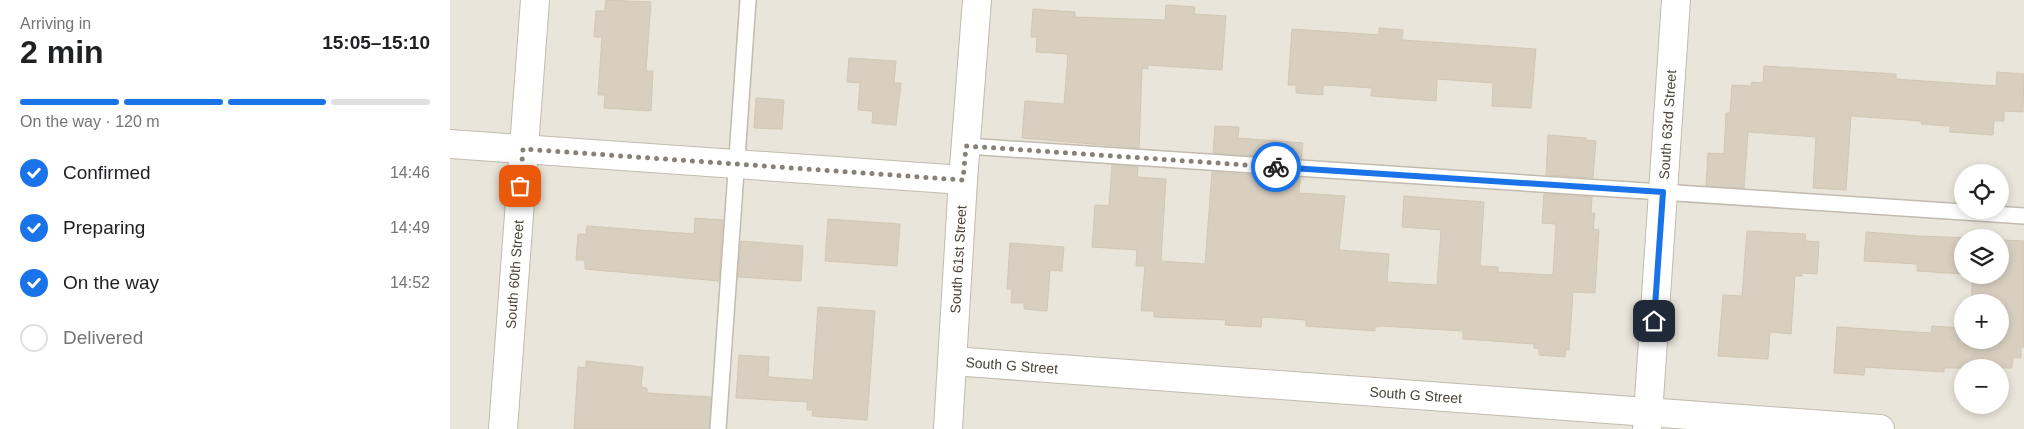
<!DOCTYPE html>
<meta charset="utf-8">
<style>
body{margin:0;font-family:Arial,sans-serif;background:#f6f6f6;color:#202124;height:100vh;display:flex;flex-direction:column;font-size:19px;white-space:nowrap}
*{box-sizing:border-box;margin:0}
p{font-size:16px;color:#757577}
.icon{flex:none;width:28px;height:28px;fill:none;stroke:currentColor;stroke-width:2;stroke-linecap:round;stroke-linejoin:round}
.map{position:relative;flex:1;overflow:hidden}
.side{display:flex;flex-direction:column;background:#fff;width:450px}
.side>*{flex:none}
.controls{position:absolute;left:1504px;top:164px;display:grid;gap:10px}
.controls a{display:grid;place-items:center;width:55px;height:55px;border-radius:50%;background:#fff;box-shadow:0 2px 8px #0003;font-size:25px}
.pin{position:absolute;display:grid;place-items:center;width:42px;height:42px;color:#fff;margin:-21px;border-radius:10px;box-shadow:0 2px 8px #0006}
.courier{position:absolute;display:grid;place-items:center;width:50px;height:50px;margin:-25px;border:4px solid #1a73e8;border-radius:50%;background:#fff;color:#222;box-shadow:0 1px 6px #0007}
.headline em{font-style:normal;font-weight:700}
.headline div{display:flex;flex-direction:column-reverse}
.headline{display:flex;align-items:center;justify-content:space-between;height:85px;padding:0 20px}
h1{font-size:32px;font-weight:700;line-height:38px}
.bar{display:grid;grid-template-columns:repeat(4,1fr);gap:8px 5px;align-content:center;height:60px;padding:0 20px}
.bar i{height:6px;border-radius:4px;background:#e0e0e0}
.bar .active{background:#1a73e8}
.bar p{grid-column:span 4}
ol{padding:0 20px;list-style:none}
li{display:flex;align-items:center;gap:15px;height:55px}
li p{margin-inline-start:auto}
li .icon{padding:5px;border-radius:50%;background:#1a73e8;color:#fff;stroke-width:4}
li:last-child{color:#757577}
li i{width:28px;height:28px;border:2px solid #e0e0e0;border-radius:50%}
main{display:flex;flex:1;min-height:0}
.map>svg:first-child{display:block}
.residential{fill:#eae5da;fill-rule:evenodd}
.building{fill:#d8cfc1;stroke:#d3c7b4}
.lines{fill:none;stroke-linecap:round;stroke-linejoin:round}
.service-casing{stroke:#c2bbae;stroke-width:18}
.minor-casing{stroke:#c2bbae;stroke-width:30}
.service{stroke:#fff;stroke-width:15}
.minor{stroke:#fff;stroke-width:28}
.done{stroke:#878178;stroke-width:5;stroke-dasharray:0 9}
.route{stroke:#1a73e8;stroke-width:6}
.labels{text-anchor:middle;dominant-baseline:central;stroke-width:4;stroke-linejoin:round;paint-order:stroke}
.street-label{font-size:14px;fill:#4b4439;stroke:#fff}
</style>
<main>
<section class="side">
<div class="headline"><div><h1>2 min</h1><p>Arriving in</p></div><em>15:05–15:10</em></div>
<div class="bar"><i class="active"></i><i class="active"></i><i class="active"></i><i></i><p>On the way · 120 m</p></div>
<ol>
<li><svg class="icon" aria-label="check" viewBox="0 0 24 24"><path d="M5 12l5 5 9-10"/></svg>Confirmed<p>14:46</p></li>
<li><svg class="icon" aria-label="check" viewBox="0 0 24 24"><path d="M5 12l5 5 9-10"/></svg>Preparing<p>14:49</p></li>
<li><svg class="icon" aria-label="check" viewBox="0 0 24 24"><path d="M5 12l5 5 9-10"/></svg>On the way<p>14:52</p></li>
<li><i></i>Delivered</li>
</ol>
</section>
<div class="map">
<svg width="1574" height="429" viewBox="0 0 1574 429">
<rect width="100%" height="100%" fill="#f6f3ec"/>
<!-- residential -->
<path class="residential" d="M0 0H1574V429H0ZM1512 172H1550V210H1512ZM1512 238H1550V275H1512ZM1512 302H1550V340H1512ZM1512 368H1550V405H1512Z"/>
<!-- building -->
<path class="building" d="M156 0 201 2 196 71H203L201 111 154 108 155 95H148L152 37H144L146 11H155Z
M716 5 745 7 744 14 776 16 772 70 698 65V69L692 68 689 148 572 138 575 101 614 104 618 54 586 52 587 37H581L583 9 625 12V17L715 20Z
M929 28 953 30 952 40 1086 49 1081 108 1042 106 1043 83 987 79 986 101 921 96 922 88 877 85 873 86V95L846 93V85H838L842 29 929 35Z
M399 58 446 61 444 83H451L446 125 422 123 423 111 408 110 410 83 397 82Z
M1314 66 1446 74V79L1546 86 1547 72 1574 74 1573 112 1554 111V121H1544L1543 135 1500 132V126L1471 124 1472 121 1401 116 1396 190 1363 188 1366 137 1298 132 1294 188 1256 186 1258 153 1274 154 1276 113H1280L1282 85 1301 86 1302 82 1313 83Z
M306 98 334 100 332 129 304 128Z
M765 126 789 127 788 138 853 143 851 159 763 153Z
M1098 135 1136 138V140L1146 141 1143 178 1096 175Z
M662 165 688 167 687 177 716 179 711 261 755 264 762 172 850 178 849 193 895 196 889 250 939 254 937 282 987 285 991 230 952 227 954 196 1034 202 1030 266 1048 267V272L1103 275 1106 224 1092 223 1094 194 1142 197 1141 213H1145L1143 229 1149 230 1145 293 1123 292 1119 350H1116L1115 357 1089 355V349L1084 348V344L1013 339V331L931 326 925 327V331L856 326V320L812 317 811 327 775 325 776 320 704 317V311H691L695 266H686L687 250 642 247 645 205 659 206Z
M245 218 273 220 269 281 135 269V260H126L128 234H136L137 226 244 234Z
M378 219 450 224 447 266 375 261Z
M1297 231 1356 234 1355 241 1369 242 1367 274 1352 273V276H1345L1341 334 1320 332 1318 359 1268 356 1273 295 1292 296Z
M1416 232 1469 236 1521 238H1512V274L1467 271V264L1414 261Z
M1550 240 1574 241V347H1571V358L1563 357 1562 368H1494V372L1415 367 1414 375 1384 373 1387 327 1481 333 1482 326 1512 328V340H1550V302H1521L1523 275H1550Z
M291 241 353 246 351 281 288 277Z
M560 243 614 247 612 271 600 270 597 311 574 309V303H561L562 289H557Z
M368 307 425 311 417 420 362 416 363 410H357V402L286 398 289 355 319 357 318 377 363 380Z
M136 361 193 367 191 387 197 388V393L261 397 259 429H124L128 367 136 368Z"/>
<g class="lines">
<!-- service casing -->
<g class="service-casing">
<path id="service" d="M516 146 1574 216
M268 429 298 0"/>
</g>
<!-- minor casing -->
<g class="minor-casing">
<g id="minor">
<path d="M0 144 513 180"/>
<path id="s1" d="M502 361 1430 429"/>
<path id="s2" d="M53 429 85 0"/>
<path id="s3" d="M498 429 513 180 527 0"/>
<path id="s4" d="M1197 429 1226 0"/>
</g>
</g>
<!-- service -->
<use href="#service" class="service"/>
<!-- minor -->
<use href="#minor" class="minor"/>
</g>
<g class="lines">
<!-- done -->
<path class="done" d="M70 186 73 149 513 180 516 146 826 167"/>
<!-- route -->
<path class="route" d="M826 167 1213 192 1204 321"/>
</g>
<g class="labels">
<!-- street labels -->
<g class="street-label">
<text stroke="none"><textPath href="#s4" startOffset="305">South 63rd Street</textPath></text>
<text stroke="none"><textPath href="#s3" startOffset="170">South 61st Street</textPath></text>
<text stroke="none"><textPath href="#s2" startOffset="155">South 60th Street</textPath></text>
<text stroke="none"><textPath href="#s1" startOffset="60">South G Street</textPath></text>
<text stroke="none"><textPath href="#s1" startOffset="465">South G Street</textPath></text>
</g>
</g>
</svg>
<div class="controls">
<a><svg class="icon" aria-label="locate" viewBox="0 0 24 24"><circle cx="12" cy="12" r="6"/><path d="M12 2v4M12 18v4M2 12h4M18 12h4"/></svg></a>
<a><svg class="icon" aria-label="layers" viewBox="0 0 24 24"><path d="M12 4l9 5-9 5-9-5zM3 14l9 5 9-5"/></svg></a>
<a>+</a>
<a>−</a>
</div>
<div class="pin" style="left:70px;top:186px;background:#ea580c"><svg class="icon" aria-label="bag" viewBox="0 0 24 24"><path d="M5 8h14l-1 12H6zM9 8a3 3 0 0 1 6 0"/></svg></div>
<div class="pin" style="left:1204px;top:321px;background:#1f2937"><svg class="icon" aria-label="home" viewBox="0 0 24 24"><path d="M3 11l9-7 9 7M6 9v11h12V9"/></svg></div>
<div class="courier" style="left:826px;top:167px"><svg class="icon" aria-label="bike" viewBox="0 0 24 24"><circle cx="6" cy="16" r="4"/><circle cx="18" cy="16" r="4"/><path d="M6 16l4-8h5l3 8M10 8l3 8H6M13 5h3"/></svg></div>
</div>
</main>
